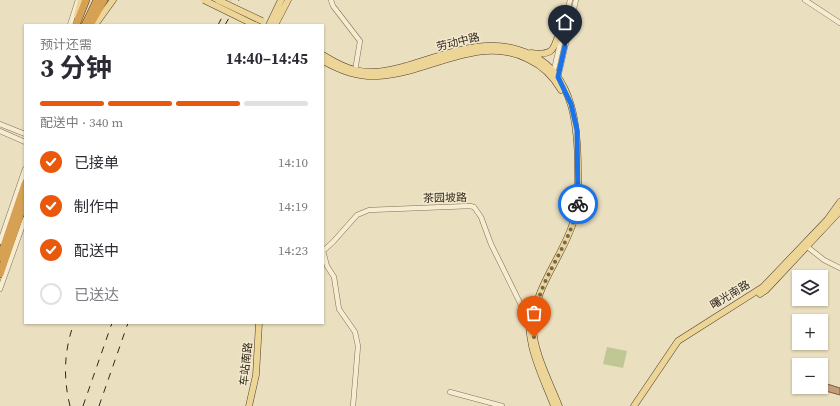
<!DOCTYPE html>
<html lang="zh">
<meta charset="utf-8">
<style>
body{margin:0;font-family:"Source Serif 4","Noto Sans SC",serif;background:#f7f7f7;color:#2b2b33;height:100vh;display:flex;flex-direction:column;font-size:15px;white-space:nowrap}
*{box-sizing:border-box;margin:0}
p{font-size:13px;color:#7c7c81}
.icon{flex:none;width:22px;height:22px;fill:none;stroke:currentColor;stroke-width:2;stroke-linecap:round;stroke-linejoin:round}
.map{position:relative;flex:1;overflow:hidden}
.sheet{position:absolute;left:24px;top:24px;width:300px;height:300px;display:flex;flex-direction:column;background:#fff;border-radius:0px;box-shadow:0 1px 3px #0004}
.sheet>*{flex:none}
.tools{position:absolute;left:792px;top:270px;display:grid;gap:8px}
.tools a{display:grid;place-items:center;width:36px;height:36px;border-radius:0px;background:#fff;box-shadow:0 1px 3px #0004;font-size:20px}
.pin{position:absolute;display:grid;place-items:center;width:34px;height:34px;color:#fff;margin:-41px -17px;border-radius:50% 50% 50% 0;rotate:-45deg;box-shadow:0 0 4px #0007}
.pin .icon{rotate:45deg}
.courier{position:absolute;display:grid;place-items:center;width:40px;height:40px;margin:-20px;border:3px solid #1a73e8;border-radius:50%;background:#fff;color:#222;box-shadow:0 1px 5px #0007}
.headline em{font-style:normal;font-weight:700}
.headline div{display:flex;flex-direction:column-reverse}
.headline{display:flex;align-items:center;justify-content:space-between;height:68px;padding:0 16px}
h1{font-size:26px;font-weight:700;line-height:30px}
.bar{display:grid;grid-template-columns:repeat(4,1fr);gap:6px 4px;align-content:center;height:48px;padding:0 16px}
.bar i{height:5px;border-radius:3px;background:#e1e1e2}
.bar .active{background:#ea580c}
.bar p{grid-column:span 4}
ol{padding:0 16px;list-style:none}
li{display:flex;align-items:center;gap:12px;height:44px}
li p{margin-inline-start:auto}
li .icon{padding:4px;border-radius:50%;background:#ea580c;color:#fff;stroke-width:4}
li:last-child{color:#7c7c81}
li i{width:22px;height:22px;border:2px solid #e1e1e2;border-radius:50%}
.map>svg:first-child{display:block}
.green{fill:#bfc794}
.building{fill:#c69b77;stroke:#7f5b40}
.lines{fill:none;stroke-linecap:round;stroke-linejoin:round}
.minor-casing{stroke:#827058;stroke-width:5.5}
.major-casing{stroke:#4f3e2d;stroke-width:7}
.highway-casing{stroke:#4f3e2d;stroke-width:8}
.minor{stroke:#f6ecd1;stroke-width:4.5}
.major{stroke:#ecd597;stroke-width:6}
.highway{stroke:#d6a153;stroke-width:7}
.rail{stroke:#32271c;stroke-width:1;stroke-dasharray:7 7;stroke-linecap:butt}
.major-bridge-casing{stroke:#4f3e2d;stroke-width:7;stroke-linecap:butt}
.major-bridge{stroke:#ecd597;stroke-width:6}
.done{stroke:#726755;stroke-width:4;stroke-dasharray:0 7.2}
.route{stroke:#1a73e8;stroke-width:5}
.labels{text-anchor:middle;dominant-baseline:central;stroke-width:3;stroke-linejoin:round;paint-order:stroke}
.street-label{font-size:11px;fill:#32271c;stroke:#f2e9ce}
</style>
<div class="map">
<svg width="840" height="406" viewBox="0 0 840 406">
<rect width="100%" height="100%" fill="#eadfbf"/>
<!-- green -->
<path class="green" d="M607 347 627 351 623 368 603 364Z"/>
<!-- building -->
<path class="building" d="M821 382 840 388V395L815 388 821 387Z"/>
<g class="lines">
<!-- minor casing -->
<g class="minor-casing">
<path id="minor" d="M331 0 333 6 360 41 355 71
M805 0 840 23
M70 25 78 0
M553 74 570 0
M558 78 576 0
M0 124 25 134
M0 131 25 142
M0 242 25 169
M805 245 824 260 840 268
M0 289 25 219
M450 392 502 406
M353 406 358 346 355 332 339 309 334 277 327 266 323 251 333 242 357 215 369 210 470 206 474 207 481 217 491 244 523 309 530 321"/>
</g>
<!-- major casing -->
<g class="major-casing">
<path id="major" d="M77 16 81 0
M95 25 113 0
M269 25 281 0
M275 25 288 0
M531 53C561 57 551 42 564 25
M323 55C333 61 344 68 356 70 373 75 390 70 406 66 448 54 490 34 532 55 575 76 578 130 578 172 578 189 579 206 573 223 562 258 534 287 533 326 533 351 550 383 559 406
M323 61C341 71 357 77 378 76 428 74 478 34 528 59 543 66 553 76 561 90
M760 294 766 290 840 211
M533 300C521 337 541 372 554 406
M249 406 256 375 259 323
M634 406 678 341 763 287 827 220 840 202"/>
</g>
<!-- highway casing -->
<g class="highway-casing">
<path id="highway" d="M76 25 86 0
M85 25 97 0
M90 25 104 0
M0 258 25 184
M0 274 25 201"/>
</g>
<!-- minor -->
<use href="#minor" class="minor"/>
<!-- major -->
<use href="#major" class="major"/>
<!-- highway -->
<use href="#highway" class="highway"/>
<!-- rail -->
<path class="rail" d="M218 25 231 0
M225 25 239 0
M70 406C63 378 64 350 74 323
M83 406 112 323
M99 406 128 323"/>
<!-- major-bridge casing -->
<g class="major-bridge-casing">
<path id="major-bridge" d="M204 0 255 25
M218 0 262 21"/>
</g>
<!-- major-bridge -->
<use href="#major-bridge" class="major-bridge"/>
</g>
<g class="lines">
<!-- done -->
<path class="done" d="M534 337C531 282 569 254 578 204"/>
<!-- route -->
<path class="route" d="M565 46 558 77 571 104 577 130 578 204"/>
</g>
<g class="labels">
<!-- street labels -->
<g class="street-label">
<text transform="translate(458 42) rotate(-14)">劳动中路</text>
<text transform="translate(445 198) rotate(-1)">茶园坡路</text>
<text transform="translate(730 295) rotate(-31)">曙光南路</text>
<text transform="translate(246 364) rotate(-84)">车站南路</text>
</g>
</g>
</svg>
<div class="tools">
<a><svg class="icon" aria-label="layers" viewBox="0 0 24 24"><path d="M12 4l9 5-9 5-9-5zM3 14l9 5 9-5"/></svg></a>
<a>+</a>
<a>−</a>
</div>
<div class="pin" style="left:534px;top:337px;background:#ea580c"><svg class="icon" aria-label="bag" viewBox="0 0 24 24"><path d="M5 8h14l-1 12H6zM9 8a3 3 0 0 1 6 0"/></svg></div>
<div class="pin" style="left:565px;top:46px;background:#1f2937"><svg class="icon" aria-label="home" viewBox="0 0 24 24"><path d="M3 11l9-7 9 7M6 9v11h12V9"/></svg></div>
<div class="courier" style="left:578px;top:204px"><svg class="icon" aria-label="bike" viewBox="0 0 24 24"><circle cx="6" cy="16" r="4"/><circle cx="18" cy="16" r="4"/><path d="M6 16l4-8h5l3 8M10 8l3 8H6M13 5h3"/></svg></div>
<section class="sheet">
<div class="headline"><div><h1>3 分钟</h1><p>预计还需</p></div><em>14:40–14:45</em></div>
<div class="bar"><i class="active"></i><i class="active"></i><i class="active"></i><i></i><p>配送中 · 340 m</p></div>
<ol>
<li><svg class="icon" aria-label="check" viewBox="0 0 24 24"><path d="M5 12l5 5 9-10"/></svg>已接单<p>14:10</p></li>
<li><svg class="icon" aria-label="check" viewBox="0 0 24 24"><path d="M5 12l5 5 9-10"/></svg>制作中<p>14:19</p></li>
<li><svg class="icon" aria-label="check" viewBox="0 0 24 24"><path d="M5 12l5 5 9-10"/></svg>配送中<p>14:23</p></li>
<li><i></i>已送达</li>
</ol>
</section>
</div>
